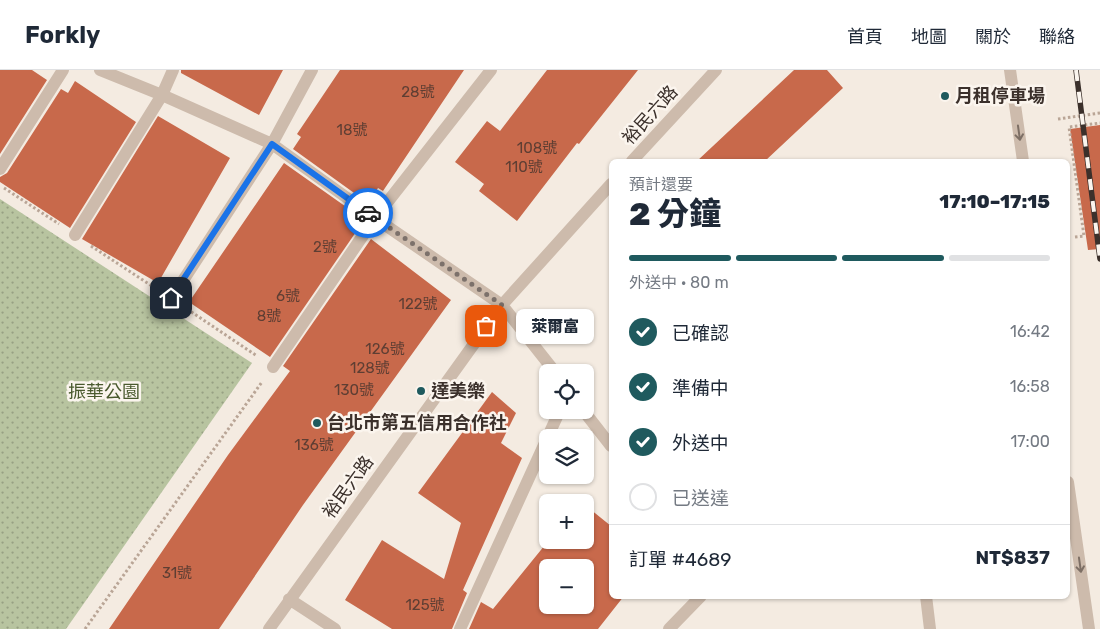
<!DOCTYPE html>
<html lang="zh-TW">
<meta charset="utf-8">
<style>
body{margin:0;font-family:Rubik,"Noto Sans TC",sans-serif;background:#f2f2f3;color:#1f2937;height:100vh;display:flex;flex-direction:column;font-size:19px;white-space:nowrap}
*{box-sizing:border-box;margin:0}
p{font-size:16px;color:#747a83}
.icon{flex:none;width:28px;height:28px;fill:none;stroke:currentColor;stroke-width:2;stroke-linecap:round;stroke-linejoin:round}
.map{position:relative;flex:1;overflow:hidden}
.drawer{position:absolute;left:609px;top:89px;width:461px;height:440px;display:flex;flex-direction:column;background:#fff;border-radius:8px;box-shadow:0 1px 4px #0004}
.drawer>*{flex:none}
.buttons{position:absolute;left:539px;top:294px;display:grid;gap:10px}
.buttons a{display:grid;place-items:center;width:55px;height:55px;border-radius:8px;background:#fff;box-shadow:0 1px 4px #0004;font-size:25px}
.pin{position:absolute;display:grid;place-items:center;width:42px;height:42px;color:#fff;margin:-21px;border-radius:10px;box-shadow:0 2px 8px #0006}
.courier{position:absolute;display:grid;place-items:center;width:50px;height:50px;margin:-25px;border:4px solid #1a73e8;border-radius:50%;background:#fff;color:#222;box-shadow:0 1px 6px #0007}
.bubble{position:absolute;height:35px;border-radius:8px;background:#fff;box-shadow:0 1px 4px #0004;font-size:16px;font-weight:800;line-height:35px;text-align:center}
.head em{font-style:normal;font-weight:800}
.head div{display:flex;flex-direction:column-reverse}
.head{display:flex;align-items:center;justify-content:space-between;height:85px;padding:0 20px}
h1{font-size:32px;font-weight:800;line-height:38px}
.bar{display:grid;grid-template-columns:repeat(4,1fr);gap:8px 5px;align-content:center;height:60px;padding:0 20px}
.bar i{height:6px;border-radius:4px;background:#e0e1e3}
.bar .selected{background:#1f5a5e}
.bar p{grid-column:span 4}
.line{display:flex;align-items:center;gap:12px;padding:0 20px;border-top:1px solid #e0e1e3}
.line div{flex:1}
ol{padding:0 20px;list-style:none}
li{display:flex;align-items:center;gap:15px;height:55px}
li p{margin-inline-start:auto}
li .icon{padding:5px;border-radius:50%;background:#1f5a5e;color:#fff;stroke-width:4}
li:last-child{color:#747a83}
li i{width:28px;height:28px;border:2px solid #e0e1e3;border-radius:50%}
header{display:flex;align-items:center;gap:30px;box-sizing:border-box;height:70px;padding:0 25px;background:#fff;border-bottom:1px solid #e0e1e3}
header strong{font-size:24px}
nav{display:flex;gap:28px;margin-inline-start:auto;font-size:18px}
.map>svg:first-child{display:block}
.grass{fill:url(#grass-dots)}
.building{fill:#c8694b;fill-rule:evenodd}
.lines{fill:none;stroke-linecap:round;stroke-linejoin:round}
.path{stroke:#b9a596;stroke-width:3;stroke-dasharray:2.5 2.5;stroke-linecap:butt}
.minor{stroke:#cdbbac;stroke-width:12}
.rail-casing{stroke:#3b302b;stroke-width:5.5}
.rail{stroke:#fbf5ee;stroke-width:4;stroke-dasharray:11;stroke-linecap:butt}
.oneway{stroke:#7d6f65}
.done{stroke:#7c716b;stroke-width:5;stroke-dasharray:0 9}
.route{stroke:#1a73e8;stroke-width:6}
.poi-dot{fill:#1f5a5e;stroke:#fbf5ee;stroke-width:2}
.labels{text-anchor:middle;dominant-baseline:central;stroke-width:5;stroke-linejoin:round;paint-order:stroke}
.number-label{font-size:15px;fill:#5e3e33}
.poi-label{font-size:18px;font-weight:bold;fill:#3b302b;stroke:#fbf5ee;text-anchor:start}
.street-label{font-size:18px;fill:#3b302b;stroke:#fbf5ee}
.park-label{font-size:18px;fill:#4a5a2e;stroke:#fbf5ee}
</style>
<header>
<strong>Forkly</strong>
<nav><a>首頁</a><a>地圖</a><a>關於</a><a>聯絡</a></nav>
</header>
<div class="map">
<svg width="1100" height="559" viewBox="0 0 1100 559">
<defs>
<pattern id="grass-dots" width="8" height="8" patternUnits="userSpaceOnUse" patternTransform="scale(1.25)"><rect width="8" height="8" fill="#b8c4a0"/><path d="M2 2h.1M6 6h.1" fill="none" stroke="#97a083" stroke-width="1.8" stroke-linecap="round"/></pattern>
</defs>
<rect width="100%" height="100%" fill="#f4ebe1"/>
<!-- grass -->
<path class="grass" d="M0 129 252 293 66 559H0Z"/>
<!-- building -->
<path class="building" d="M0 0H32L47 10 0 84Z
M181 0H283L259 45 181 3Z
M340 0H464L383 121 378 118 368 133 293 79 301 67 297 64Z
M547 0H638L579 74 577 73 517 151 479 121 484 114 455 92 487 51 500 61Z
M794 0H827L843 18 765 91H697Z
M75 11 136 52 70 158 0 112V107L7 103 61 19 68 23Z
M158 46 230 88 158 213 82 169Z
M1100 55V179L1088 180 1070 59Z
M284 93 359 146 352 155 358 159 270 287 189 232Z
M371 169 451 230 303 435 219 559H109L228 385 290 301 283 296Z
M492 322 516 343 501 373 522 388 463 520 467 523 452 559H392L345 530 382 470 444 509 461 453 418 423Z
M585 435 611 456V526H624L598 559H469L481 532 493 539 549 470H585ZM548 498H585V535H548Z"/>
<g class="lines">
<!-- path -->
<path class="path" d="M1058 49 1100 43
M4 118 59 154
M1075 167 1084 166 1069 57 1100 53
M91 176 155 218
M187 239 257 286
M85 559 262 312"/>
<!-- minor -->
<path class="minor" d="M100 0 162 25 272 74 375 148 502 235 555 302
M1010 0 1023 91
M632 91 716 0
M0 99 63 0
M75 165 162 25 173 0
M171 229 272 74 312 0
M273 297 375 148 491 0
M583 340 611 376
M1068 412 1089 559
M926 526 930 559
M289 529 335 559
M269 559 502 235 611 114
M460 559 560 340
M669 559 701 526"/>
<!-- rail casing -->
<g class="rail-casing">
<path id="rail" d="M1076 0 1100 189"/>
</g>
<!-- rail -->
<use href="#rail" class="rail"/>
</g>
<!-- one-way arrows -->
<defs><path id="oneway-shaft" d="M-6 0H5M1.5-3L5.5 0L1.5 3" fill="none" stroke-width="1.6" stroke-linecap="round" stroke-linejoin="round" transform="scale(1.25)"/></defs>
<g class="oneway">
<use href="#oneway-shaft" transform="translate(1019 63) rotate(82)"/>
<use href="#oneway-shaft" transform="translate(1080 495) rotate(82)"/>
</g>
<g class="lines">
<!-- done -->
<path class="done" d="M368 143 502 235 486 256"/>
<!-- route -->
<path class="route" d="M171 228 272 74 368 143"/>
</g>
<!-- markers -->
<g class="poi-dot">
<circle cx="945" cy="26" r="5"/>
<circle cx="421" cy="321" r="5"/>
<circle cx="317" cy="353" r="5"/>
</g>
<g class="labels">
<!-- number labels -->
<g class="number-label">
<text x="418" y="22">28號</text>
<text x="352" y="60">18號</text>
<text x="537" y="78">108號</text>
<text x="524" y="97">110號</text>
<text x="325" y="177">2號</text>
<text x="288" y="226">6號</text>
<text x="418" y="234">122號</text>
<text x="269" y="246">8號</text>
<text x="385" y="279">126號</text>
<text x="370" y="298">128號</text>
<text x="354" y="320">130號</text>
<text x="314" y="375">136號</text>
<text x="177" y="503">31號</text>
<text x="425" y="535">125號</text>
</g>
<!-- poi labels -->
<g class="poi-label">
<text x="955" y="26">月租停車場</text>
<text x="431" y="321">達美樂</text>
<text x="327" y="353">台北市第五信用合作社</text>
</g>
<!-- street labels -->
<g class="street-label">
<text transform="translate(650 45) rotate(-48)">裕民六路</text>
<text transform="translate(348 417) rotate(-54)">裕民六路</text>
</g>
<!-- park labels -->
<g class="park-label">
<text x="104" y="322">振華公園</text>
</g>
</g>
</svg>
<div class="buttons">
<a><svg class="icon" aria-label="locate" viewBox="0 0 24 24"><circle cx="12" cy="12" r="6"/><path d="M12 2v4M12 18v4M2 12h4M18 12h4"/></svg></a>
<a><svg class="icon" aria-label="layers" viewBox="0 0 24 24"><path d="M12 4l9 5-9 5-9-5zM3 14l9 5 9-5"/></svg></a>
<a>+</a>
<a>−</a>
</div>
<div class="pin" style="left:486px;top:256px;background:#ea580c"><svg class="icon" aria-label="bag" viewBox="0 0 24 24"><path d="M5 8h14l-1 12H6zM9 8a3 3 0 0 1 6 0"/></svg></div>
<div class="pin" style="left:171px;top:228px;background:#1f2937"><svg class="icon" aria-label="home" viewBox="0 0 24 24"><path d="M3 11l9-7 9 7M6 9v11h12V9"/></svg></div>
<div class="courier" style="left:368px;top:143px"><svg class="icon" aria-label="car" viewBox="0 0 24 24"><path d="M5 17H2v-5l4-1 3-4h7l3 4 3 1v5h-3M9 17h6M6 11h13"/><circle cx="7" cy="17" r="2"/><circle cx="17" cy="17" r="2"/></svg></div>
<div class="bubble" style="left:516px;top:239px;width:78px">萊爾富</div>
<section class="drawer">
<div class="head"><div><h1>2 分鐘</h1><p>預計還要</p></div><em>17:10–17:15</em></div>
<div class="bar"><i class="selected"></i><i class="selected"></i><i class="selected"></i><i></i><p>外送中 · 80 m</p></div>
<ol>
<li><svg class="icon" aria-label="check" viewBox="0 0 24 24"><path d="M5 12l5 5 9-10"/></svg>已確認<p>16:42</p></li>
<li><svg class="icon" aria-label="check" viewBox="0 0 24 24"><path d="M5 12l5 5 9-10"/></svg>準備中<p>16:58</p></li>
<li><svg class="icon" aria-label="check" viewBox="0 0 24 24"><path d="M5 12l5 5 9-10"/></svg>外送中<p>17:00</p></li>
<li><i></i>已送達</li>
</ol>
<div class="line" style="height:65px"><div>訂單 #4689</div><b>NT$837</b></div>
</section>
</div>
